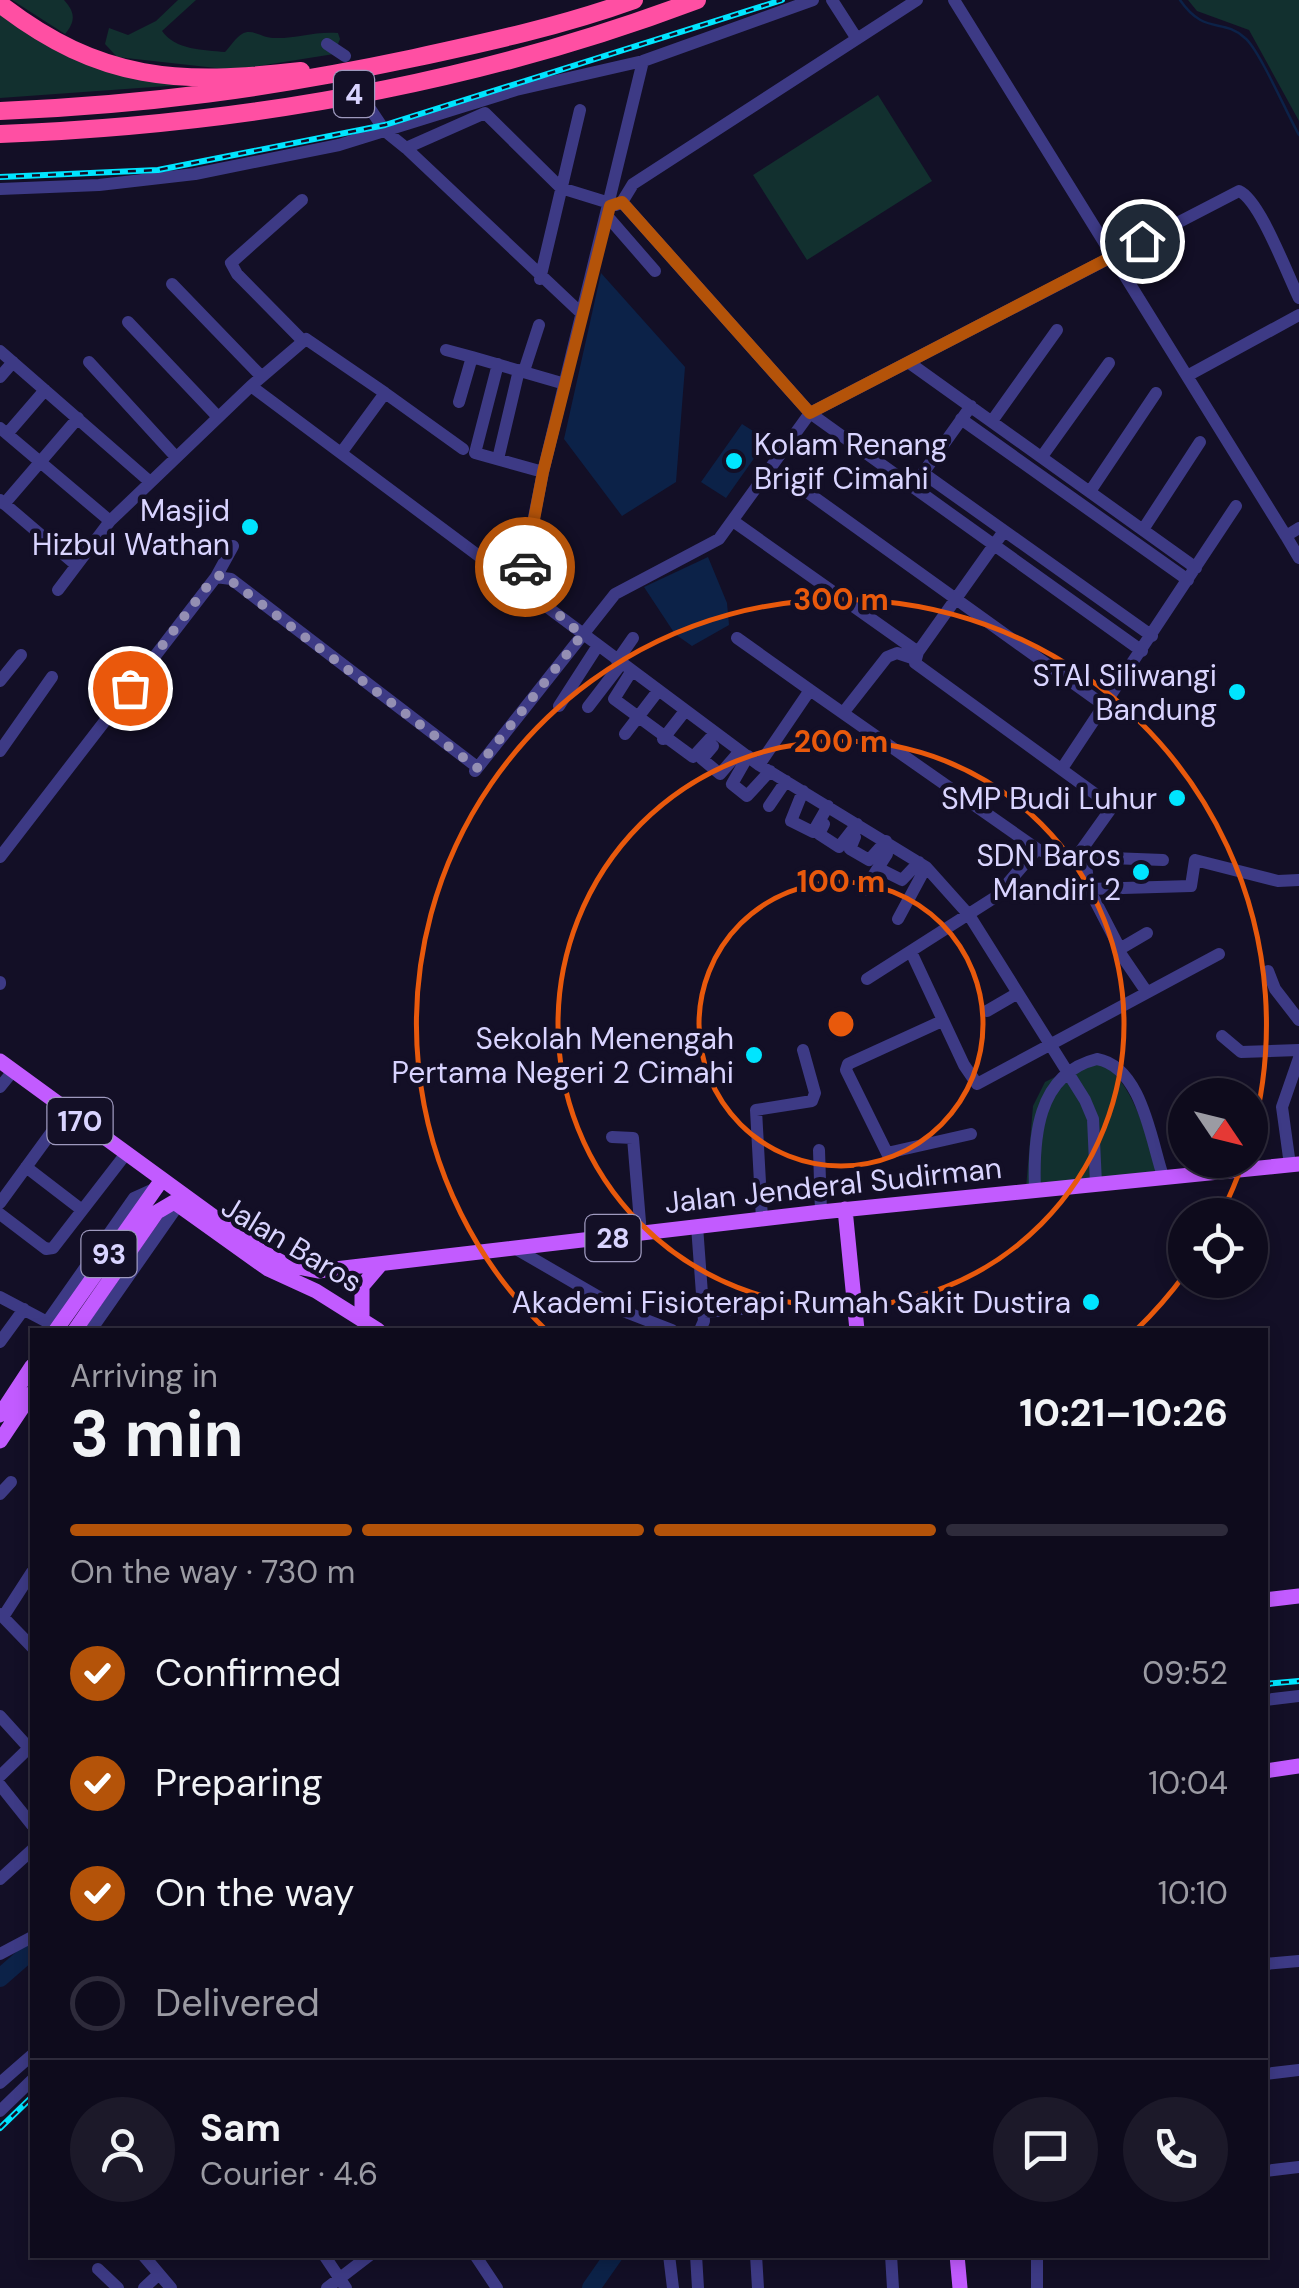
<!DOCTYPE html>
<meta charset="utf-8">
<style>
body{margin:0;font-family:"DM Sans",sans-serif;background:#1c1929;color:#f1f3f6;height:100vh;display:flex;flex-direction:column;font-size:38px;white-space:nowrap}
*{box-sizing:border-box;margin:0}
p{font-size:32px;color:#9b9ba3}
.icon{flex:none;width:55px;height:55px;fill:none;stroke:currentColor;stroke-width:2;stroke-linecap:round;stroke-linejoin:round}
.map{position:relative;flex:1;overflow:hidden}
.drawer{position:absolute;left:30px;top:1328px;width:1238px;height:930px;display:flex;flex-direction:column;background:#0e0b1c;border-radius:0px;box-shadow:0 5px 15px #0003,0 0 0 2px #2e2b3b}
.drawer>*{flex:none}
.needle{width:65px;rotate:125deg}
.controls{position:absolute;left:1168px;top:1078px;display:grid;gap:20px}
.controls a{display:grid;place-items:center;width:100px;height:100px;border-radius:50%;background:#0e0b1c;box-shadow:0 5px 15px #0003,0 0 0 2px #2e2b3b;font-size:50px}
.pin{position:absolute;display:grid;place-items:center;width:85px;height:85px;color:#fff;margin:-42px;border:5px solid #fff;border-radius:50%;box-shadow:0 2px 10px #0007}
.courier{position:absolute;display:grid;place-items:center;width:100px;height:100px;margin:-50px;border:8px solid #b45309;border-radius:50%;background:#fff;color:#222;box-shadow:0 2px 12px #0007}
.headline em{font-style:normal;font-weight:700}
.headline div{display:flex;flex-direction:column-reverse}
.headline{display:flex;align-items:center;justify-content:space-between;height:170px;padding:0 40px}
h1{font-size:65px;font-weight:700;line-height:75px}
.bar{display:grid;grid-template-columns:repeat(4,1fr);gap:15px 10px;align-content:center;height:120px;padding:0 40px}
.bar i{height:12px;border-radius:8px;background:#2e2b3b}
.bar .current{background:#b45309}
.bar p{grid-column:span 4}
.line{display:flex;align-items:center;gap:25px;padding:0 40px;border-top:2px solid #2e2b3b}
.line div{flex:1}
.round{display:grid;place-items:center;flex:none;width:105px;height:105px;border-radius:52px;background:#1c1929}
ol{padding:0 40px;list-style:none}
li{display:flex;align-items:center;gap:30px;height:110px}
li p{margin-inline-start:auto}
li .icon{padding:10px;border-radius:50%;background:#b45309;color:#fff;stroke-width:4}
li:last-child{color:#9b9ba3}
li i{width:55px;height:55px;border:5px solid #2e2b3b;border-radius:50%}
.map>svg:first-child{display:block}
.green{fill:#12302f}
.water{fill:#0c2248}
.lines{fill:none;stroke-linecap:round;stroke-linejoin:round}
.stream{stroke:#0c2248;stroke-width:2.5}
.river{stroke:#0c2248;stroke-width:18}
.minor{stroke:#3d3a85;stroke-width:12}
.major{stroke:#c25bff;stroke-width:15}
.highway{stroke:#ff4fa3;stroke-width:18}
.rail-casing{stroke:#00e5ff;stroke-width:6}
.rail{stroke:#130f26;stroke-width:2.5;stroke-dasharray:8;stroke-linecap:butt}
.done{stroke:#948fb3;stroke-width:10;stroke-dasharray:0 18}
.route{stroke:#b45309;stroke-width:12}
.ring{fill:none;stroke:#e8590c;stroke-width:5}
.poi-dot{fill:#00e5ff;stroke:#130f26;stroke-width:4}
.labels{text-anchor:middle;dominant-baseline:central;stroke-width:9;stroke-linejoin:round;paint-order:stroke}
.shield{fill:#130f26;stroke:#9e99be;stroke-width:2.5}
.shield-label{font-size:28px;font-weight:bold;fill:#d9d4ff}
.poi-label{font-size:30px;fill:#d9d4ff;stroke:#130f26;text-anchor:end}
.street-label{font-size:30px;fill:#d9d4ff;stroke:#130f26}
.centre{fill:#e8590c;stroke:#130f26;stroke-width:5}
.ring-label{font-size:30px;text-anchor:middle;font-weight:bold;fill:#e8590c;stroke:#130f26;stroke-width:9;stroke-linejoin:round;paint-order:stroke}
</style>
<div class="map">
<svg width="1299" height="2288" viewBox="0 0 1299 2288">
<rect width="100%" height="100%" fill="#130f26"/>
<!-- green -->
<path class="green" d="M12 0H64C76 13 75 22 65 34Z
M178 0H196L162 31C175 50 204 50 225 52 230 47 236 37 242 34 252 28 262 38 273 38 296 39 314 31 338 33L340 39 334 54 234 70 117 57 105 44 109 28 128 35 156 21Z
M1188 0H1299V121L1249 30 1197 11Z
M0 12 181 85 0 98Z
M878 95 932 181 807 260 753 175Z
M1095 1057C1134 1081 1146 1133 1157 1175L1026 1188 1033 1106 1045 1082Z"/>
<!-- water -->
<path class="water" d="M601 273 685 367 676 482 622 516 564 439Z
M742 424 767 440 726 498 701 482Z
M708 557 727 603 729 625 692 646 675 634 644 587Z"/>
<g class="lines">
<!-- stream -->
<path class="stream" d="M1180 0C1205 36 1222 17 1245 38 1259 49 1287 114 1299 135"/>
<!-- river -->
<path class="river" d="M0 1978 32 1950
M591 2288 614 2255"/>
<!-- minor -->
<path class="minor" d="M832 0 857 39
M917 0 633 184 622 202 810 413 913 487 971 406
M954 0 1286 536 1299 528
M327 44 345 56
M371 110 385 131 406 148 485 113 561 188 616 205
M406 148 582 314
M0 189 99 185 195 174 339 145 516 90 643 61
M302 200 231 263 237 274 302 340
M608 217 655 271
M540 279 580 110
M172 284 261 376
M128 322 218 417
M446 350 472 357
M0 351 149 481
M89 362 175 456
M498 364 475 453 543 472
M911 364 1196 568
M524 371 539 325
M1187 376 1299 315
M0 377 13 362
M251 386 306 339 385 393
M459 402 472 357 565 384
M961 419 1188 580
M992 421 1057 330
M0 428 110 521 251 386 759 765 926 867 969 915 1085 1100 1093 1119 1096 1184
M7 434 45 390
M341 453 385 393 463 449
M1043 455 1109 363
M498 459 519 370
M923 473 1152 636
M793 482 1105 706
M913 487 1142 651
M1091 490 1156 393
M0 500 76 565
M4 504 78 418
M733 521 918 652
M1144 528 1200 442
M1004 531 918 652 915 663 1109 804 1110 810 1080 852
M1286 536 1299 558
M216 577 231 579 477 767
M521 583 543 472 643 61 813 0
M58 590 110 521
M737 638 810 690
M617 661 633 638
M631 672 614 699 693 757 715 733
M0 681 21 655
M559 706 597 647
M588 707 621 664
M843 713 887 657 897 653 915 659
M625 734 658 691
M663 739 685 711
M713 746 702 759 720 774 740 751
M0 751 52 677
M748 756 732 784 747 796 770 771
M759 765 810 690 1037 849 997 896 867 979
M1063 767 1236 506
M475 771 615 594 719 539 810 413 1239 191C1260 200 1287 274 1299 298
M803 791 791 821 813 832 828 806
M769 806 786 781
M824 824 819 834 839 847 857 824
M855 837 850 849 869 860 886 841
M1037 849 1064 860 1080 852 1085 857 1089 889 1191 886 1195 860 1278 881 1299 880
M0 857 216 577 233 546
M1085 857 1163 860
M878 868 902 880 919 862
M1089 889 1119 947
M864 890 887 854
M898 919 926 867
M912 954 964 1065 977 1084 1219 954
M1268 971 1275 989 1299 1020
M0 982V984
M1146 991 1118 950 1147 933
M987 1011 1018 993
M942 1021 848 1064 846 1070 887 1153 971 1134
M1222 1036 1241 1052 1299 1050
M0 1087 13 1071
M612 1137 633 1138 641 1234
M819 1150 821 1212
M1290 1165 1282 1107 1299 1058
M26 1167 82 1210
M1035 1191C1033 1140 1036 1074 1097 1059 1142 1067 1151 1141 1163 1176
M0 1203 67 1111
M0 1214 46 1249 53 1248 125 1155
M762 1219 756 1110 812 1101 815 1093 803 1050
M697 1226 704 1321 700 1330
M518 1250 623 1311 672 1330
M0 1297 51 1324
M704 1312 753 1308
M47 1322 134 1198 154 1189
M91 1330 179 1204
M0 1342 24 1309
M0 1494 11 1482
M0 1614 32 1647
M3 1617 32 1572
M1265 1700 1299 1696
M0 1716 29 1748
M0 1776 32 1745
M0 1785 32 1825
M0 1879 32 1850
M0 1954 32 1937
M1265 1964 1299 1961
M1265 2074 1299 2070
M0 2083 32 2055
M0 2111 32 2080
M1265 2171 1299 2167
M143 2255 171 2288
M324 2255 346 2288
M475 2255 497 2288
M669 2255 673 2288
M696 2255 698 2288
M756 2255 758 2288
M891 2255 893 2288
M98 2269 118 2288
M144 2288 159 2274
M327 2288 370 2255
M1037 2288V2255"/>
<!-- major -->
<path class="major" d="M0 1061 262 1252 287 1265 318 1271 821 1212 1299 1164
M845 1209 857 1330
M362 1319V1286L380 1265
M56 1330 161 1181
M75 1330 157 1212 174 1202 268 1269 316 1291 378 1330
M0 1415 32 1366
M0 1441 32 1393
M1265 1600 1299 1596
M1265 1771 1299 1766
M957 2255 960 2288"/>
<!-- highway -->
<path class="highway" d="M0 4C101 82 180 85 301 71
M0 111C145 105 272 88 414 58 488 42 562 26 634 0
M0 134C237 125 475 84 697 0"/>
<!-- rail casing -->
<g class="rail-casing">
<path id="rail" d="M0 177 158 170 385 125 782 0
M1265 1684 1299 1681
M0 2128 32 2097"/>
</g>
<!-- rail -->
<use href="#rail" class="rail"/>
</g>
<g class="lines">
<!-- done -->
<path class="done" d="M130 688 212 580 222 574 477 768 582 635 522 583 525 567"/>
<!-- route -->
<path class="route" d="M525 567 543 472 610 206 622 202 810 413 1142 241"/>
</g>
<!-- distance rings -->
<g class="ring">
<circle cx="841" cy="1024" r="142"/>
<circle cx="841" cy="1024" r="283"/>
<path d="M1243 1162A425 425 0 0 1 1221 1214M1185 1274A425 425 0 0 1 1136 1330M546 1330A425 425 0 1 1 1251 1138"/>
</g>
<!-- markers -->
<g class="poi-dot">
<circle cx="734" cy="461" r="10"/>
<circle cx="250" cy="527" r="10"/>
<circle cx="1237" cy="692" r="10"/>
<circle cx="1177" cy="798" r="10"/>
<circle cx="1141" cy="872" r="10"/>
<circle cx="754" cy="1055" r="10"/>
<circle cx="1091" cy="1302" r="10"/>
</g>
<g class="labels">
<!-- shield labels -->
<g class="shield">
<rect x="334" y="71" width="40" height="46" rx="8"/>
<rect x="47.5" y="1098" width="65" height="46" rx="8"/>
<rect x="585.5" y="1215" width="55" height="46" rx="8"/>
<rect x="81.5" y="1231" width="55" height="46" rx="8"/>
</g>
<g class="shield-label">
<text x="354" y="94">4</text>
<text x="80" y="1121">170</text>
<text x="613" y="1238">28</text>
<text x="109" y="1254">93</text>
</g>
<!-- poi labels -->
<g class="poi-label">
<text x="754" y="444" text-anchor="start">Kolam Renang<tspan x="754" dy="34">Brigif Cimahi</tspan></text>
<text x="230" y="510">Masjid<tspan x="230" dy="34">Hizbul Wathan</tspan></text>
<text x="1217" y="675">STAI Siliwangi<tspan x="1217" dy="34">Bandung</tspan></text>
<text x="1157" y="798">SMP Budi Luhur</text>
<text x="1121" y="855">SDN Baros<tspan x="1121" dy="34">Mandiri 2</tspan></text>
<text x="734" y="1038">Sekolah Menengah<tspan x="734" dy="34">Pertama Negeri 2 Cimahi</tspan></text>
<text x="1071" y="1302">Akademi Fisioterapi Rumah Sakit Dustira</text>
</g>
<!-- street labels -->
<g class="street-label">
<text transform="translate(833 1185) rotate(-6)">Jalan Jenderal Sudirman</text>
<text transform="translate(292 1244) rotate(31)">Jalan Baros</text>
</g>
</g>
<circle cx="841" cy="1024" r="15" class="centre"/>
<g class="ring-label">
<text x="841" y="610">300 m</text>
<text x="841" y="752">200 m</text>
<text x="841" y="892">100 m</text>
</g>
</svg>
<div class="controls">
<a><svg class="needle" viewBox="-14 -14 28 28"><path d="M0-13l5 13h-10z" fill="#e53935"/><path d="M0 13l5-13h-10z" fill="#9b9ba3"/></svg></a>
<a><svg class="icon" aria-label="locate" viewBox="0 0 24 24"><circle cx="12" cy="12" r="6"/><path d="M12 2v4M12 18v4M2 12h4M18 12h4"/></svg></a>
</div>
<div class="pin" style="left:130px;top:688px;background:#ea580c"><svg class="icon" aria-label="bag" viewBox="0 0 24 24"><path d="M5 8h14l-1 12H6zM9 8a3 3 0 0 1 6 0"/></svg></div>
<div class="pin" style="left:1142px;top:241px;background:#1f2937"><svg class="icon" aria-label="home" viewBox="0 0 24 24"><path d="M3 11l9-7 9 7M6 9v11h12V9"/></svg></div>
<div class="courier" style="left:525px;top:567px"><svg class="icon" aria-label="car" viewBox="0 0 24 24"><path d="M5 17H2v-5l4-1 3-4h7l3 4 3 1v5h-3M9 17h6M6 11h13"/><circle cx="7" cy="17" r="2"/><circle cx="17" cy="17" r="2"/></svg></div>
<section class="drawer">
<div class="headline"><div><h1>3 min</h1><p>Arriving in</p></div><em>10:21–10:26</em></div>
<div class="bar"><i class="current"></i><i class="current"></i><i class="current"></i><i></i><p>On the way · 730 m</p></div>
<ol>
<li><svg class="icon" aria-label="check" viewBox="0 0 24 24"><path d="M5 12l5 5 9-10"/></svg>Confirmed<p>09:52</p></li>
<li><svg class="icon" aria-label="check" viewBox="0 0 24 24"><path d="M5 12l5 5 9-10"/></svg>Preparing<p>10:04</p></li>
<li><svg class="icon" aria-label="check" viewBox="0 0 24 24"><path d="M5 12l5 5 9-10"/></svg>On the way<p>10:10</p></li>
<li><i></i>Delivered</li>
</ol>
<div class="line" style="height:180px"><a class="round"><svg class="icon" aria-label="person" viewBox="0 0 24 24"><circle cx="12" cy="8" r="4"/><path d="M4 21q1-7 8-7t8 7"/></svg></a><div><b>Sam</b><p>Courier · 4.6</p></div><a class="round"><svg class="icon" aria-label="chat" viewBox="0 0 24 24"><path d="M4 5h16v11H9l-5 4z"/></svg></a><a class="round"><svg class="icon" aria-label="phone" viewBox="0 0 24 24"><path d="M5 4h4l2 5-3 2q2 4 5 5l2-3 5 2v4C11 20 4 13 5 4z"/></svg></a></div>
</section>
</div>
